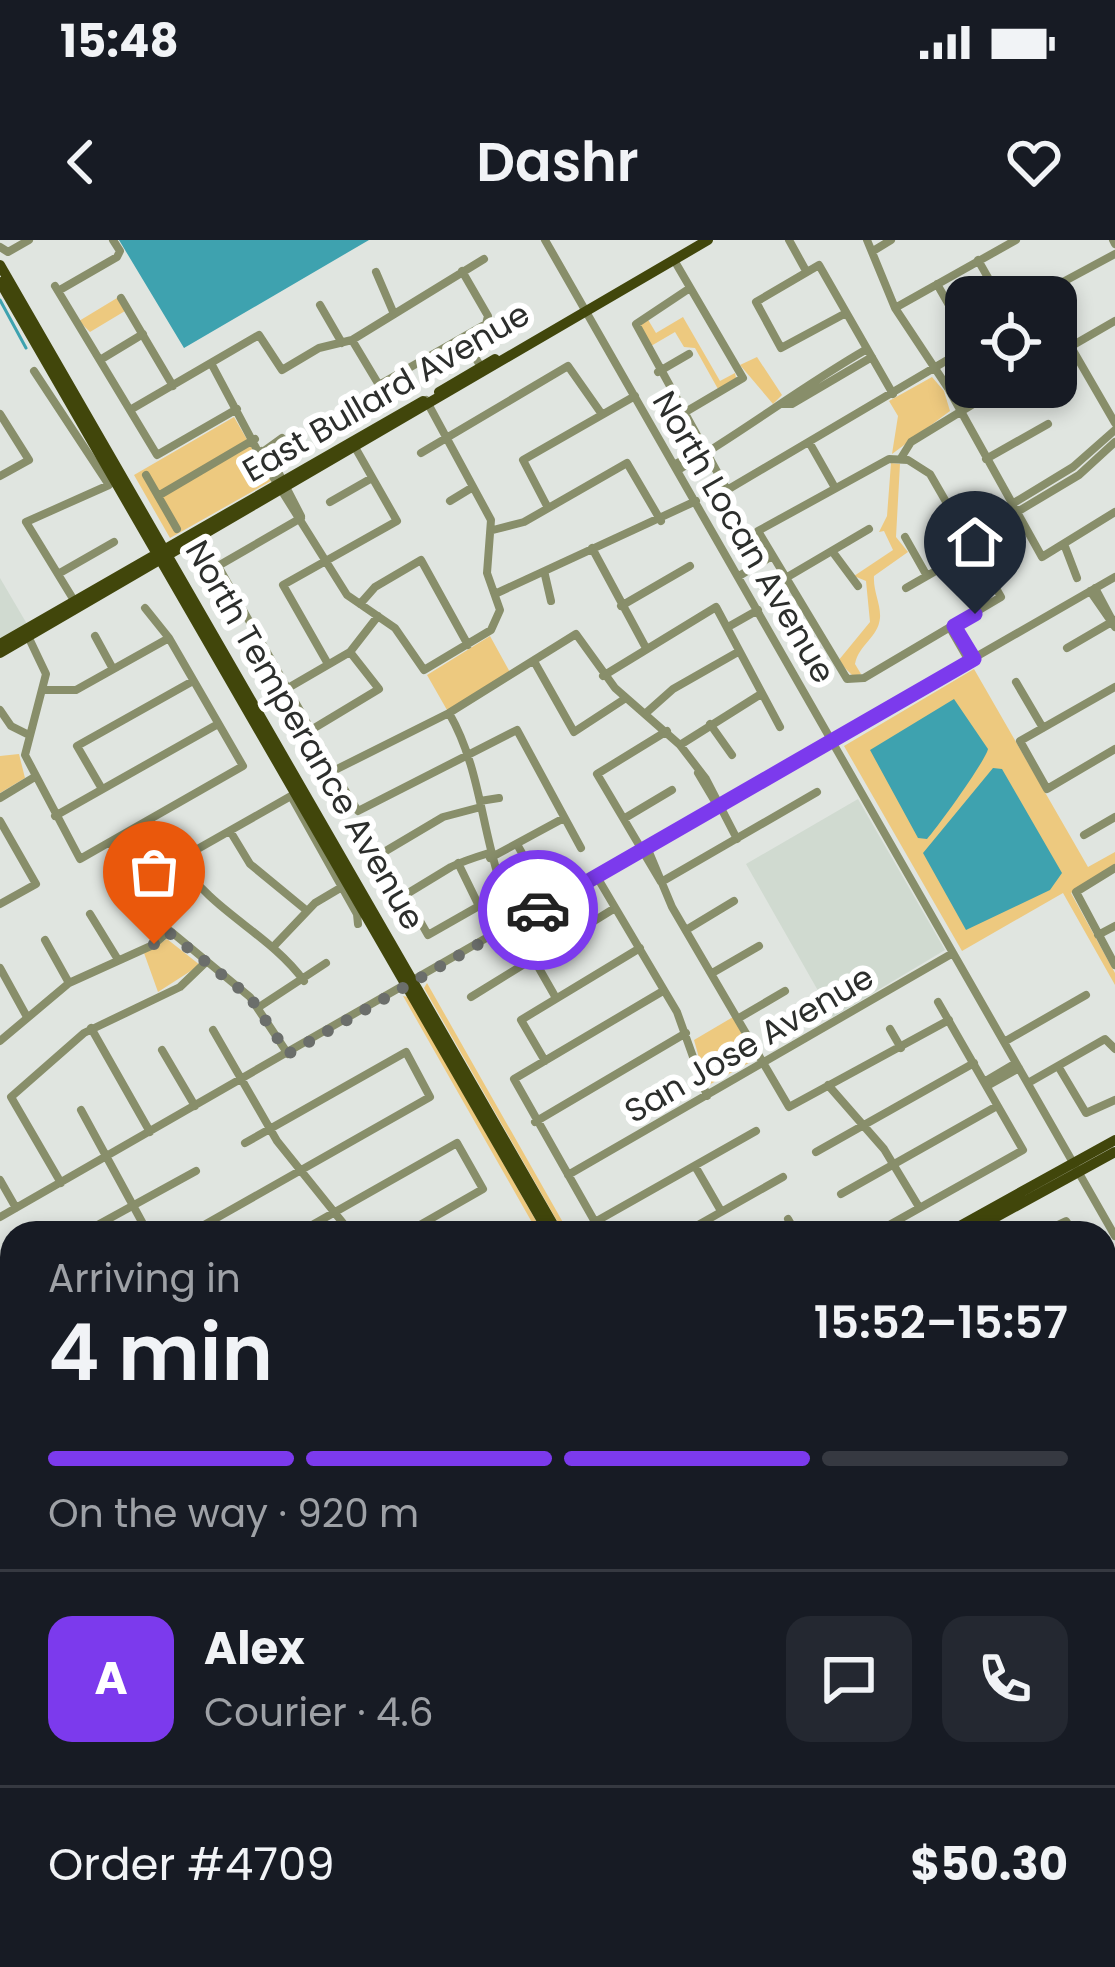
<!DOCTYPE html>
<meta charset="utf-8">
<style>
body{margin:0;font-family:Poppins,sans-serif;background:#242831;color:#f1f3f6;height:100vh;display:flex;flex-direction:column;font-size:45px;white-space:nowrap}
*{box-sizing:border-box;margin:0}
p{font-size:39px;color:#9ea1a6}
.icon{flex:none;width:66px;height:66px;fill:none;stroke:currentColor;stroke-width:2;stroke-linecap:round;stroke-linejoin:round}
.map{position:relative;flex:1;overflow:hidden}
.side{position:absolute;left:0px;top:981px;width:1116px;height:747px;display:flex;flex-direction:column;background:#171b24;border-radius:36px 36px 0 0;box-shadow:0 6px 18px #0003}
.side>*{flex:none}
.fabs{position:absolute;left:945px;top:36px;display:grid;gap:24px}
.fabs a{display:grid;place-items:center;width:132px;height:132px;border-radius:24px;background:#171b24;box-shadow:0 6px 18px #0003;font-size:60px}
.pin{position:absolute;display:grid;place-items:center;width:102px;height:102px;color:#fff;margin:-123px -51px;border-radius:50% 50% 50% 0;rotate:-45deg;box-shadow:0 0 12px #0007}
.pin .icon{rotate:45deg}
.courier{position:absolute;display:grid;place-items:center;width:120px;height:120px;margin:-60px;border:9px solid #7c3aed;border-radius:50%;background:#fff;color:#222;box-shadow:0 3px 15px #0007}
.head em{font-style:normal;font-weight:600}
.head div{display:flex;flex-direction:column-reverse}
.head{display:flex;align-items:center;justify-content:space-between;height:204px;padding:0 48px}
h1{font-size:78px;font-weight:600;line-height:90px}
.bar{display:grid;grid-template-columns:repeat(4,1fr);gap:18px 12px;align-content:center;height:144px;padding:0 48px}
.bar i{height:15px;border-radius:9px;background:#363941}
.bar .active{background:#7c3aed}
.bar p{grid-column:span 4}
.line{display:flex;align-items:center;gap:30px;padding:0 48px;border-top:3px solid #363941}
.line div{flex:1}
.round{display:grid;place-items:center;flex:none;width:126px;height:126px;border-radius:24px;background:#242831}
.status{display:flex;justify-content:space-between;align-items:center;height:84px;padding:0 60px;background:#171b24;direction:ltr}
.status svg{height:33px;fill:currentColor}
header{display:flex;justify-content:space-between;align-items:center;height:156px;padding:0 48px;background:#171b24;font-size:54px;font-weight:600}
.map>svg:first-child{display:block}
.built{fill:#d0dad0}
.green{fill:#edc97f}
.water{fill:#3ea2af}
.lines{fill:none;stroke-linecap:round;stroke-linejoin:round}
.stream{stroke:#3ea2af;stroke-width:3}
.minor{stroke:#888e6a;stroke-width:8}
.major{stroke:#41460b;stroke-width:10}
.done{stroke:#6b6e6b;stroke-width:12;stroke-dasharray:0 21.6}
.route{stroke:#7c3aed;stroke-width:15}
.labels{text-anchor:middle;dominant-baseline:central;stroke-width:12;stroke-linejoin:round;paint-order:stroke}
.street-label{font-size:33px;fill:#2c2e2c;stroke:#fff}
</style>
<div class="status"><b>15:48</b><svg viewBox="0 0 49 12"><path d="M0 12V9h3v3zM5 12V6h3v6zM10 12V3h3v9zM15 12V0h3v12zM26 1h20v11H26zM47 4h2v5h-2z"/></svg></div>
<header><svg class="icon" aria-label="back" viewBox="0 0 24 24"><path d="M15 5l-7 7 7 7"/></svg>Dashr<svg class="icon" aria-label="heart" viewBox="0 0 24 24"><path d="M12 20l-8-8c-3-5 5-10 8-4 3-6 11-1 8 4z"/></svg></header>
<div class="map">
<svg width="1115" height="1727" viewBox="0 0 1115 1727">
<rect width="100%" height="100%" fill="#e0e5e0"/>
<!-- built -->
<path class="built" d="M0 338 27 384 0 399Z
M858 559 945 710 833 777 746 624Z
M12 1406V1489L0 1468V1412Z"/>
<!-- green -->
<path class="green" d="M117 58 125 71 90 92 79 81Z
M683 77 720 141 735 133 736 138 718 149 695 108 684 107 675 92 651 106 640 84 647 78 656 93Z
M757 117 782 155 773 164 740 125Z
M932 137 944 151 950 171 892 214 898 176 889 161Z
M234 177 271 241 170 298 134 235Z
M891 223 900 224 896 297 908 312 874 336C873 351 881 364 880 378 878 398 859 404 855 424L861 434 853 436 838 421 870 382 866 341 854 336 893 310 884 291 879 292 887 276Z
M490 396 511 434 447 470 427 435Z
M974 429 1088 627 1115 612V624L1071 653 1115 733V745L1063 653 962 711 844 506Z
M19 514 25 538 0 553V516Z
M167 699 200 725 158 752 144 713Z
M427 743 569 993H564L424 748Z
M403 756 408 757 543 993H538Z
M733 777 756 819 707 846 694 800Z"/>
<!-- water -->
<path class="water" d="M119 0H369L184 108Z
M954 459 988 509C986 520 938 587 927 599L918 598 870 510Z
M993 528 1002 529 1062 633 1050 650 966 690 923 613Z"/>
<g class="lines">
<!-- stream -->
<path class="stream" d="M0 60 26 108"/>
<!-- minor -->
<path class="minor" d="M545 0 1115 996
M789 0 805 29
M867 0 895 68 948 148 1042 317 1115 272
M1113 0 1115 4
M0 7 8 12 29 0
M873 11 891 0
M674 20 743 138 682 174
M978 20 999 57
M376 32 394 74
M937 44 966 95
M55 46 157 215 237 169
M690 48 636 84 727 250 966 109
M58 51 117 17 120 11 113 0
M1035 57 1115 14
M121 58 173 146
M320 65 342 103
M895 68 1016 0
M846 73 781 108 756 62 819 25 893 154
M463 97 481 127
M352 100 379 145 486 84 488 76 462 31
M1071 107 1115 183
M1056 115 1115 81
M100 120 143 94
M211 123 263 221 347 355 395 388 424 430 491 390 500 370 487 333 491 280 426 160
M34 131 109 245 26 282 75 362
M658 132 689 114
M782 164H792L872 117
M130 170 259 95 282 130 319 108 352 100 484 19
M0 174 29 220 0 236
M809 202 834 246
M262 211 270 216 301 276
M264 211 282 198
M421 213 568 126 601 173
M901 218 911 202 1001 147
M889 219 908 220 930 234 1001 357 864 438 847 439 758 291Z
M986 219 1048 184
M675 224 702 211
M678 230C743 192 801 147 867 109
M146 235 177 289
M158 256 255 199
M450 261 473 247
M330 262 372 238
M1012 264 1073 227 1115 190
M548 268 523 220 635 156
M1017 272 1079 235 1115 202
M301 278 218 326 311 490 379 449 350 412
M493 290 524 282 627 223 661 281
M905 297 927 336
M1064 304 1077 338
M592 308 646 408
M832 311 858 346
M58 334 114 302
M545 335 551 361
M739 336 772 316
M784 339 869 289
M906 348 974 309
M1095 348 1112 380
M1090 351 1115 387
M497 353 696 261
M360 364 375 347 421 320 468 405
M621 366 690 326
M728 387 758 370
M950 388 969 421
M26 392 46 434 25 515 80 619 243 526 169 398 145 368
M95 396 113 429
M1067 408 1115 380
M535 423 574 492 626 458
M328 424 283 345 397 281 356 209
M603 436 716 367 780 487
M1016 442 1043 488
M1115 447 1020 501 1047 549 1115 509
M288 448 350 412 378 376
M44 450H76L169 398
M0 470 11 486 27 494
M449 473C487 539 480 615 518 682
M646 473 673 449 738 412
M710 484 732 515
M680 505 761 454
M698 533 717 565
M102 549 77 506 193 441
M0 558 33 538
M480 561 499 558
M55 576 218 484
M625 578 672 550
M0 581 36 644 0 664
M230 591 250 624 306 670
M1084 595 1115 577
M110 602 157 680 250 757 288 814
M518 606 532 631
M581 608 517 490 358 571 333 531 449 473 576 394 615 448 680 505 706 539 737 599
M643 610 649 612 672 667 789 867 949 780
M384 612 443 577 481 567
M490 618 564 578
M179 619C211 672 268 692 304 741
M458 623 479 666 428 695 405 655 451 627C463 621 476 617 489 613
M1115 628 1076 652 1115 725
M597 637 677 772 707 856
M663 641 817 552
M661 642 597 534 667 491
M134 645 291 556 357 674 358 684
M503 645 526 677
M90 674 117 718
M686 690 734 661
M1098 695 1115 686
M45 700 69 743
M274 706 315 663 342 647
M532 716 556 758
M0 728 27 777
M714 732 759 706
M663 751 514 839 595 982 756 891
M471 757 615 668
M259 767 326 723
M739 778 785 751
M91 788 150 892
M890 789 901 808
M213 790 277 901 351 993
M0 801 69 743 153 705 168 692
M1004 802 1086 755
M162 810 195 866
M545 821 521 780 640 708
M1058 826 1086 873 1115 860
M984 842 1016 823
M1028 843 1105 799 1115 809
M828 845 884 909 919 967
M987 846 1019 828
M81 870 148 993
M535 882 686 793
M816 912 974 823
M695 926 721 971
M568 935 953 713
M0 940 16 968
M61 943 11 857 84 793 180 747 207 721
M841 954 997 866
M0 977 1115 337
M788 979 796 993
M83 993 196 931
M190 993 430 857 406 812 245 903
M298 993 457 903 483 949 406 993
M684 993 783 937
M875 993 1023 910 938 762
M1041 993 1066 981 1074 993
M0 1027 12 1049
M1104 1045 1115 1064
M1104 1082 1115 1075
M0 1100 12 1094
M1104 1156 1115 1149
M8 1158 12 1165
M0 1232 12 1225
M1104 1244 1115 1238
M1104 1260 1111 1272 1104 1276
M0 1290 12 1283
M1104 1304 1115 1324
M1104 1331 1115 1325
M0 1349 12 1342
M0 1363 12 1384
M1104 1387 1115 1382
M1104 1440 1115 1434
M1104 1471 1110 1482
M1104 1485 1115 1479
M1104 1529 1115 1523
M1104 1595 1115 1589
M29 1716 35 1727
M142 1716 145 1727
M461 1716 467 1727
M575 1716 580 1727
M641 1716 648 1727
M712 1716 718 1727
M786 1716 793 1727
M850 1716 855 1727
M1062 1716 1069 1727
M0 1724 14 1716
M236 1727 254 1716
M369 1727 391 1716
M493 1727 502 1722
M680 1727 700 1716
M927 1727 946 1716
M1113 1727 1115 1726"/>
<!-- major -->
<path class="major" d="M0 25 558 993
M0 42 549 993
M439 152 495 119
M0 404 423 161
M0 413 708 0
M947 993 1115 900
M967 993 1115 912
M0 1533 12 1526
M0 1545 12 1538
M963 1716 969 1727
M972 1716 978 1727"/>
</g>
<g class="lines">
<!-- done -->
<path class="done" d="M154 704 168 692 250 757 288 814 538 670"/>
<!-- route -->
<path class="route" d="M538 670 974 419 954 386 975 374"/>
</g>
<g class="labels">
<!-- street labels -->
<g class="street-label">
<text transform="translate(386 152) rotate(-30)">East Bullard Avenue</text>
<text transform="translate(744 297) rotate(60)">North Locan Avenue</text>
<text transform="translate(305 495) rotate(60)">North Temperance Avenue</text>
<text transform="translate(749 804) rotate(-30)">San Jose Avenue</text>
</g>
</g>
</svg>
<div class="fabs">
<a><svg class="icon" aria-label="locate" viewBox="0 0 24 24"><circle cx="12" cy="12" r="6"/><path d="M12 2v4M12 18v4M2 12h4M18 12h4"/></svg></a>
</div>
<div class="pin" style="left:154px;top:704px;background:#ea580c"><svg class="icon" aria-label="bag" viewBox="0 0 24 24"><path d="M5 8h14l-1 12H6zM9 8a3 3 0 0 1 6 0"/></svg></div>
<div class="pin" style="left:975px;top:374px;background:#1f2937"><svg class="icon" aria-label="home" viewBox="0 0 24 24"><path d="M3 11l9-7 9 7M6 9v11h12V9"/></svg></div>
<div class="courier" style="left:538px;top:670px"><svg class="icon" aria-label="car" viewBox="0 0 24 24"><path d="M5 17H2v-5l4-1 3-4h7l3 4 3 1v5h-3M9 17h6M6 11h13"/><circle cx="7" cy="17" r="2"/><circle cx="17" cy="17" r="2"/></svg></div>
<section class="side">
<div class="head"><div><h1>4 min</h1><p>Arriving in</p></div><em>15:52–15:57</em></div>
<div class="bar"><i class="active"></i><i class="active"></i><i class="active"></i><i></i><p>On the way · 920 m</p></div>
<div class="line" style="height:216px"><b class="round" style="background:#7c3aed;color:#fff">A</b><div><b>Alex</b><p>Courier · 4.6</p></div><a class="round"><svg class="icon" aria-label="chat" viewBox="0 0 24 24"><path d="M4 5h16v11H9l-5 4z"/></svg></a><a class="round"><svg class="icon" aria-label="phone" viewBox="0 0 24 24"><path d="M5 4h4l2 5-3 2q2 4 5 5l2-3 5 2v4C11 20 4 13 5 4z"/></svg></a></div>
<div class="line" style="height:156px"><div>Order #4709</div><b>$50.30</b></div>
</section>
</div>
